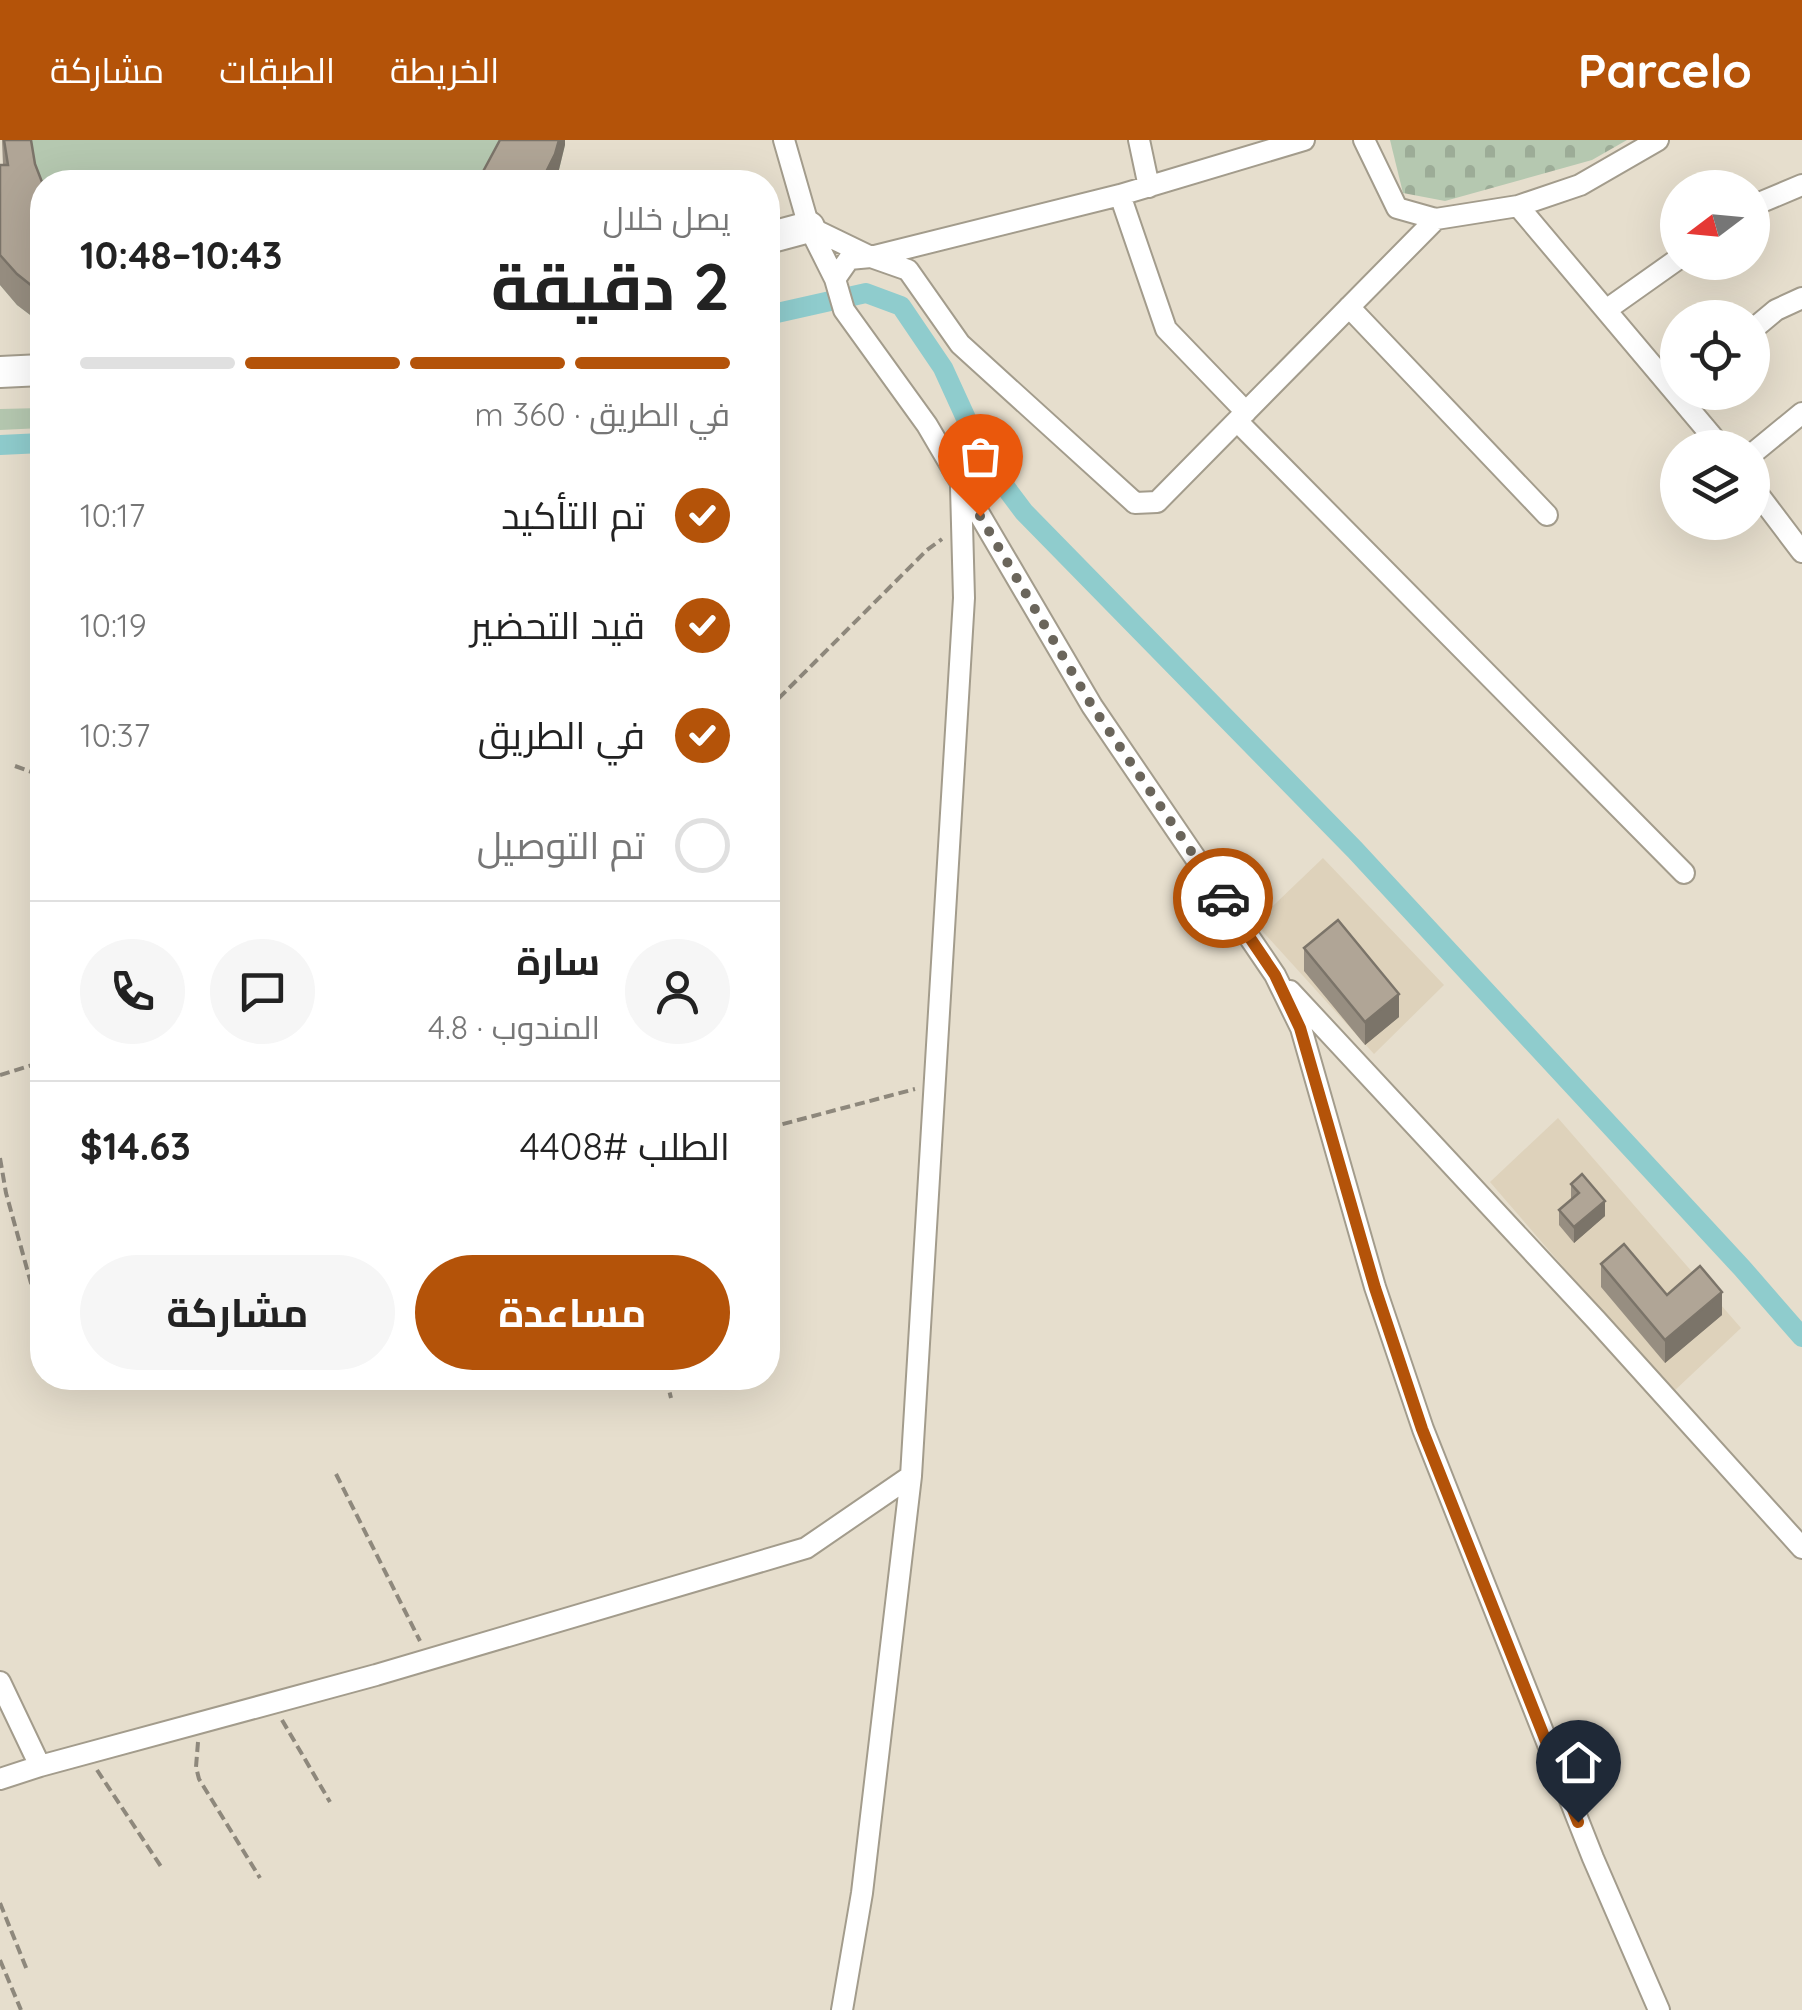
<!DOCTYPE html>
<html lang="ar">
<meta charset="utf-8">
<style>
body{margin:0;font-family:Quicksand,Cairo,sans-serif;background:#f6f6f6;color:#222;direction:rtl;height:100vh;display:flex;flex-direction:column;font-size:38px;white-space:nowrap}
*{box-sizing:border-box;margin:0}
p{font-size:32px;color:#767676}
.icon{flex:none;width:55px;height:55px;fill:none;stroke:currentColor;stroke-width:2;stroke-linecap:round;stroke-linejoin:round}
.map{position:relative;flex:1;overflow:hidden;direction:ltr}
.details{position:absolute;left:30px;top:30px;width:750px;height:1220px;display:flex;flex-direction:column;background:#fff;border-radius:40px;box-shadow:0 10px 40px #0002;direction:rtl}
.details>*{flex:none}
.needle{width:65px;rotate:254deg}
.fabs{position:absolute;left:1660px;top:30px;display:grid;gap:20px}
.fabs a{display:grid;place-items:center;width:110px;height:110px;border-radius:50%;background:#fff;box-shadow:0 10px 40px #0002;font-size:50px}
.pin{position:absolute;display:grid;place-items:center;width:85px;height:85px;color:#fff;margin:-102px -42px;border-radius:50% 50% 50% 0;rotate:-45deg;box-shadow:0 0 10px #0007}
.pin .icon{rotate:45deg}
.courier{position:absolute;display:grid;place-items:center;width:100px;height:100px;margin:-50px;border:8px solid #b45309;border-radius:50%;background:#fff;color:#222;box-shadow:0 2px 12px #0007}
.head em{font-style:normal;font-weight:700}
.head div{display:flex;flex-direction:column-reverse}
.head{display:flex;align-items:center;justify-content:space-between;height:170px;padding:0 50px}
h1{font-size:65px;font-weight:700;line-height:75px}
.bar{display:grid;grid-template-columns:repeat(4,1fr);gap:15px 10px;align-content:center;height:120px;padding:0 50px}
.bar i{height:12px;border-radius:8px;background:#e0e0e0}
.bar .selected{background:#b45309}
.bar p{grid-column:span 4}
.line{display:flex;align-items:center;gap:25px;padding:0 50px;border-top:2px solid #e0e0e0}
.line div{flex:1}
.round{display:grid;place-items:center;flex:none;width:105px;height:105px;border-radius:52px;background:#f6f6f6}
ol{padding:0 50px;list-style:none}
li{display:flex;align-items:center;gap:30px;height:110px}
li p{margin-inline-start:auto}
li .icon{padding:10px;border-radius:50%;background:#b45309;color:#fff;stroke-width:4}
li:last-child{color:#767676}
li i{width:55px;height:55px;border:5px solid #e0e0e0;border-radius:50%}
.primary-button{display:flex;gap:20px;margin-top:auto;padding:20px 50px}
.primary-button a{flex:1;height:115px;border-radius:60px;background:#b45309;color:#fff;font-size:40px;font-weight:700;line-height:115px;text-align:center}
.primary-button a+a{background:#f6f6f6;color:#222}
header{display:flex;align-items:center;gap:60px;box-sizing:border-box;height:140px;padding:0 50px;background:#b45309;color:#fff}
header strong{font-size:48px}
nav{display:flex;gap:55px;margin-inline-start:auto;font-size:35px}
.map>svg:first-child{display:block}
.built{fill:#ded2bb}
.cemetery{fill:url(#cemetery-stones)}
.park{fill:#b5c8b0}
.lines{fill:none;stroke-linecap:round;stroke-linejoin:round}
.canal{stroke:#8fcccd;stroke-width:20}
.minor-casing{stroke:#a39c8c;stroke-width:24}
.secondary-casing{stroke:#a39c8c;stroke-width:34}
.path{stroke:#8e887c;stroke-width:4;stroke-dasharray:10 5;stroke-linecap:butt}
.minor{stroke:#fff;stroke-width:20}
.secondary{stroke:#fff;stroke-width:30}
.wall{fill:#978e81}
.shaded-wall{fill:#7b7469}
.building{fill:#b0a596;stroke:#7b7469;stroke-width:2.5}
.done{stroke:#6a655b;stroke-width:10;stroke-dasharray:0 18}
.route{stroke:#b45309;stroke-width:12}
</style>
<header>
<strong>Parcelo</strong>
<nav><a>الخريطة</a><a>الطبقات</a><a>مشاركة</a></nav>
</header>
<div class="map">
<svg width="1802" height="1870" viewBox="0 0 1802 1870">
<defs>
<pattern id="cemetery-stones" width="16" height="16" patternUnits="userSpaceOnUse" patternTransform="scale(2.5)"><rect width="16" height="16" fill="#b5c8b0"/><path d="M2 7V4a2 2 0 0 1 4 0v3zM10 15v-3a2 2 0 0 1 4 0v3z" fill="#9cac97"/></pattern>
</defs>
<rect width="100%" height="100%" fill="#e6decd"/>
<!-- built -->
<path class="built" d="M1323 718 1444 845 1374 914 1255 783Z
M1558 978 1741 1188 1672 1253 1490 1042Z"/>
<!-- cemetery -->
<path class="cemetery" d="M1390 0H1627L1592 20 1445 61 1403 53Z"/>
<!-- park -->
<path class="park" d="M9 0H565V5L556 42H42V184L17 165 0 145V56Z
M42 268V288L0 290V269Z"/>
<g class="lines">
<!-- canal -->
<path class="canal" d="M768 175 866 153 901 166 943 228 985 320 1024 372 1355 710 1742 1128 1802 1197
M0 305 42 303"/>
<!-- minor casing -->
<g class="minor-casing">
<path id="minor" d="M784 0 809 87 835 139 844 170 927 285 1092 566 1275 835 1301 888 1375 1147 1423 1289 1593 1718 1659 1870
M1139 0 1149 47
M1120 55 1166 189 1246 272
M1518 66 1722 308
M1752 66 1802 45
M1436 79 1518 66 1580 45 1658 0
M809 87 871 117 1120 55 1304 0
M835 139 849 119 871 117 908 130 960 204 1135 363 1157 362 1436 79 1397 68 1364 0
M1349 167 1547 375
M1606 170 1678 119
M1752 190 1776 170 1802 158
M1237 281 1684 733
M1752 314 1802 273
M1752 346 1802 412
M1290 851 1597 1181 1802 1408
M0 1542 40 1626
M0 1639 40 1626 376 1535 806 1408 911 1336
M842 1870 862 1753 911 1336 964 458 961 347"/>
</g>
<!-- secondary casing -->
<g class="secondary-casing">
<path id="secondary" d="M768 98 809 87
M0 232 42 230"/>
</g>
<!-- path -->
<path class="path" d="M768 569 927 410 942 399
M15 626 42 636
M0 935 42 922
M768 988 915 949
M0 1018 6 1053 42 1183
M666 1238 671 1258
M336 1334 420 1501
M282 1580 330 1662
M198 1602 196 1627 199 1639 260 1738
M97 1630 162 1728
M0 1763 27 1830
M0 1820 21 1870"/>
<!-- minor -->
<use href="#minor" class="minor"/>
<!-- secondary -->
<use href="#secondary" class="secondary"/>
</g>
<!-- wall -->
<path class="wall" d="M2 0H31L35 24 42 42V184L17 165 0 145V25H3Z
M1304 808 1399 877 1365 905 1304 831Z
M1571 1044 1605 1076 1574 1103 1559 1085V1070L1571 1060Z
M1601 1124 1667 1155 1722 1175 1665 1223 1601 1147Z"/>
<!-- shaded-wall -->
<path class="shaded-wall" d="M559 0H565V5L556 42H541Z
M1399 854V877L1365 905V882Z
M1605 1061V1076L1574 1103V1087Z
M1722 1152V1175L1665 1223V1200Z"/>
<!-- building -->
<path class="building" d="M4 0H31L35 24 42 42V154L17 134 0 115V25H8Z
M500 0H559L555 14 541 42H475L479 39Z
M1338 780 1399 854 1365 882 1304 808Z
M1582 1034 1605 1061 1574 1087 1559 1070 1579 1053 1571 1044Z
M1624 1104 1667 1155 1700 1126 1722 1152 1665 1200 1601 1124Z"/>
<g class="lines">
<!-- done -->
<path class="done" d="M980 376 1092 566 1223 758"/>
<!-- route -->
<path class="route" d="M1223 758 1275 835 1300 888 1375 1148 1422 1289 1578 1682"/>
</g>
</svg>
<div class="fabs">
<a><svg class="needle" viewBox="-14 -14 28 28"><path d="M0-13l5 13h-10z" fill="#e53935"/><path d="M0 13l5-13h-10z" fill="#767676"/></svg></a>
<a><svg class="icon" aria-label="locate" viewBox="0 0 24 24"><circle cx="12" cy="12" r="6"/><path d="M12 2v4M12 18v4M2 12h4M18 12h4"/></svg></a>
<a><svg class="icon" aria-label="layers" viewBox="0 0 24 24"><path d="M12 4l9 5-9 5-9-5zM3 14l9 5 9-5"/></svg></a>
</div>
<div class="pin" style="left:980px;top:376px;background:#ea580c"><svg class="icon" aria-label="bag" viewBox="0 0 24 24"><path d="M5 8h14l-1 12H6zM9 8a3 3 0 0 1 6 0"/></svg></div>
<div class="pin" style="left:1578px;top:1682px;background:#1f2937"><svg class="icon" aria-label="home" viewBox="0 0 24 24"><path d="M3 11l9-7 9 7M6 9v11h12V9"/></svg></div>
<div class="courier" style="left:1223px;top:758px"><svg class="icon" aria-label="car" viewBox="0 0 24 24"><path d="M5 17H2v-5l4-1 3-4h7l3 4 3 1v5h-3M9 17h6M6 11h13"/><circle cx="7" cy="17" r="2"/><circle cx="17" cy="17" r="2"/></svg></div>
<section class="details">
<div class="head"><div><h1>2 دقيقة</h1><p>يصل خلال</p></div><em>10:43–10:48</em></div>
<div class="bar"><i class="selected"></i><i class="selected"></i><i class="selected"></i><i></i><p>في الطريق · 360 m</p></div>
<ol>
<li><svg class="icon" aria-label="check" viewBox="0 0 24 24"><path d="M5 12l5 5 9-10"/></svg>تم التأكيد<p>10:17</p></li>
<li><svg class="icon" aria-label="check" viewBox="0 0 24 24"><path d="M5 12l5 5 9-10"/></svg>قيد التحضير<p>10:19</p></li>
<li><svg class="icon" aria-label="check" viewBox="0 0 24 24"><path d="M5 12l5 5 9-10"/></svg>في الطريق<p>10:37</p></li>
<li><i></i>تم التوصيل</li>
</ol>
<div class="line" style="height:180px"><a class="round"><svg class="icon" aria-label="person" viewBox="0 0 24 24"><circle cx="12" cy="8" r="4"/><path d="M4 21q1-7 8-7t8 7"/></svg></a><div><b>سارة</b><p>المندوب · 4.8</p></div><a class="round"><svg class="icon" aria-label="chat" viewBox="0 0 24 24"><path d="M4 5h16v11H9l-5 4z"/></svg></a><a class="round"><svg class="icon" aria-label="phone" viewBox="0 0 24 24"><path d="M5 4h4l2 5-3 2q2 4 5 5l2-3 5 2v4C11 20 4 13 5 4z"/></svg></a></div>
<div class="line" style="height:130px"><div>الطلب #4408</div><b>$14.63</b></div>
<div class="primary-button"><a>مساعدة</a><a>مشاركة</a></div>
</section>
</div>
